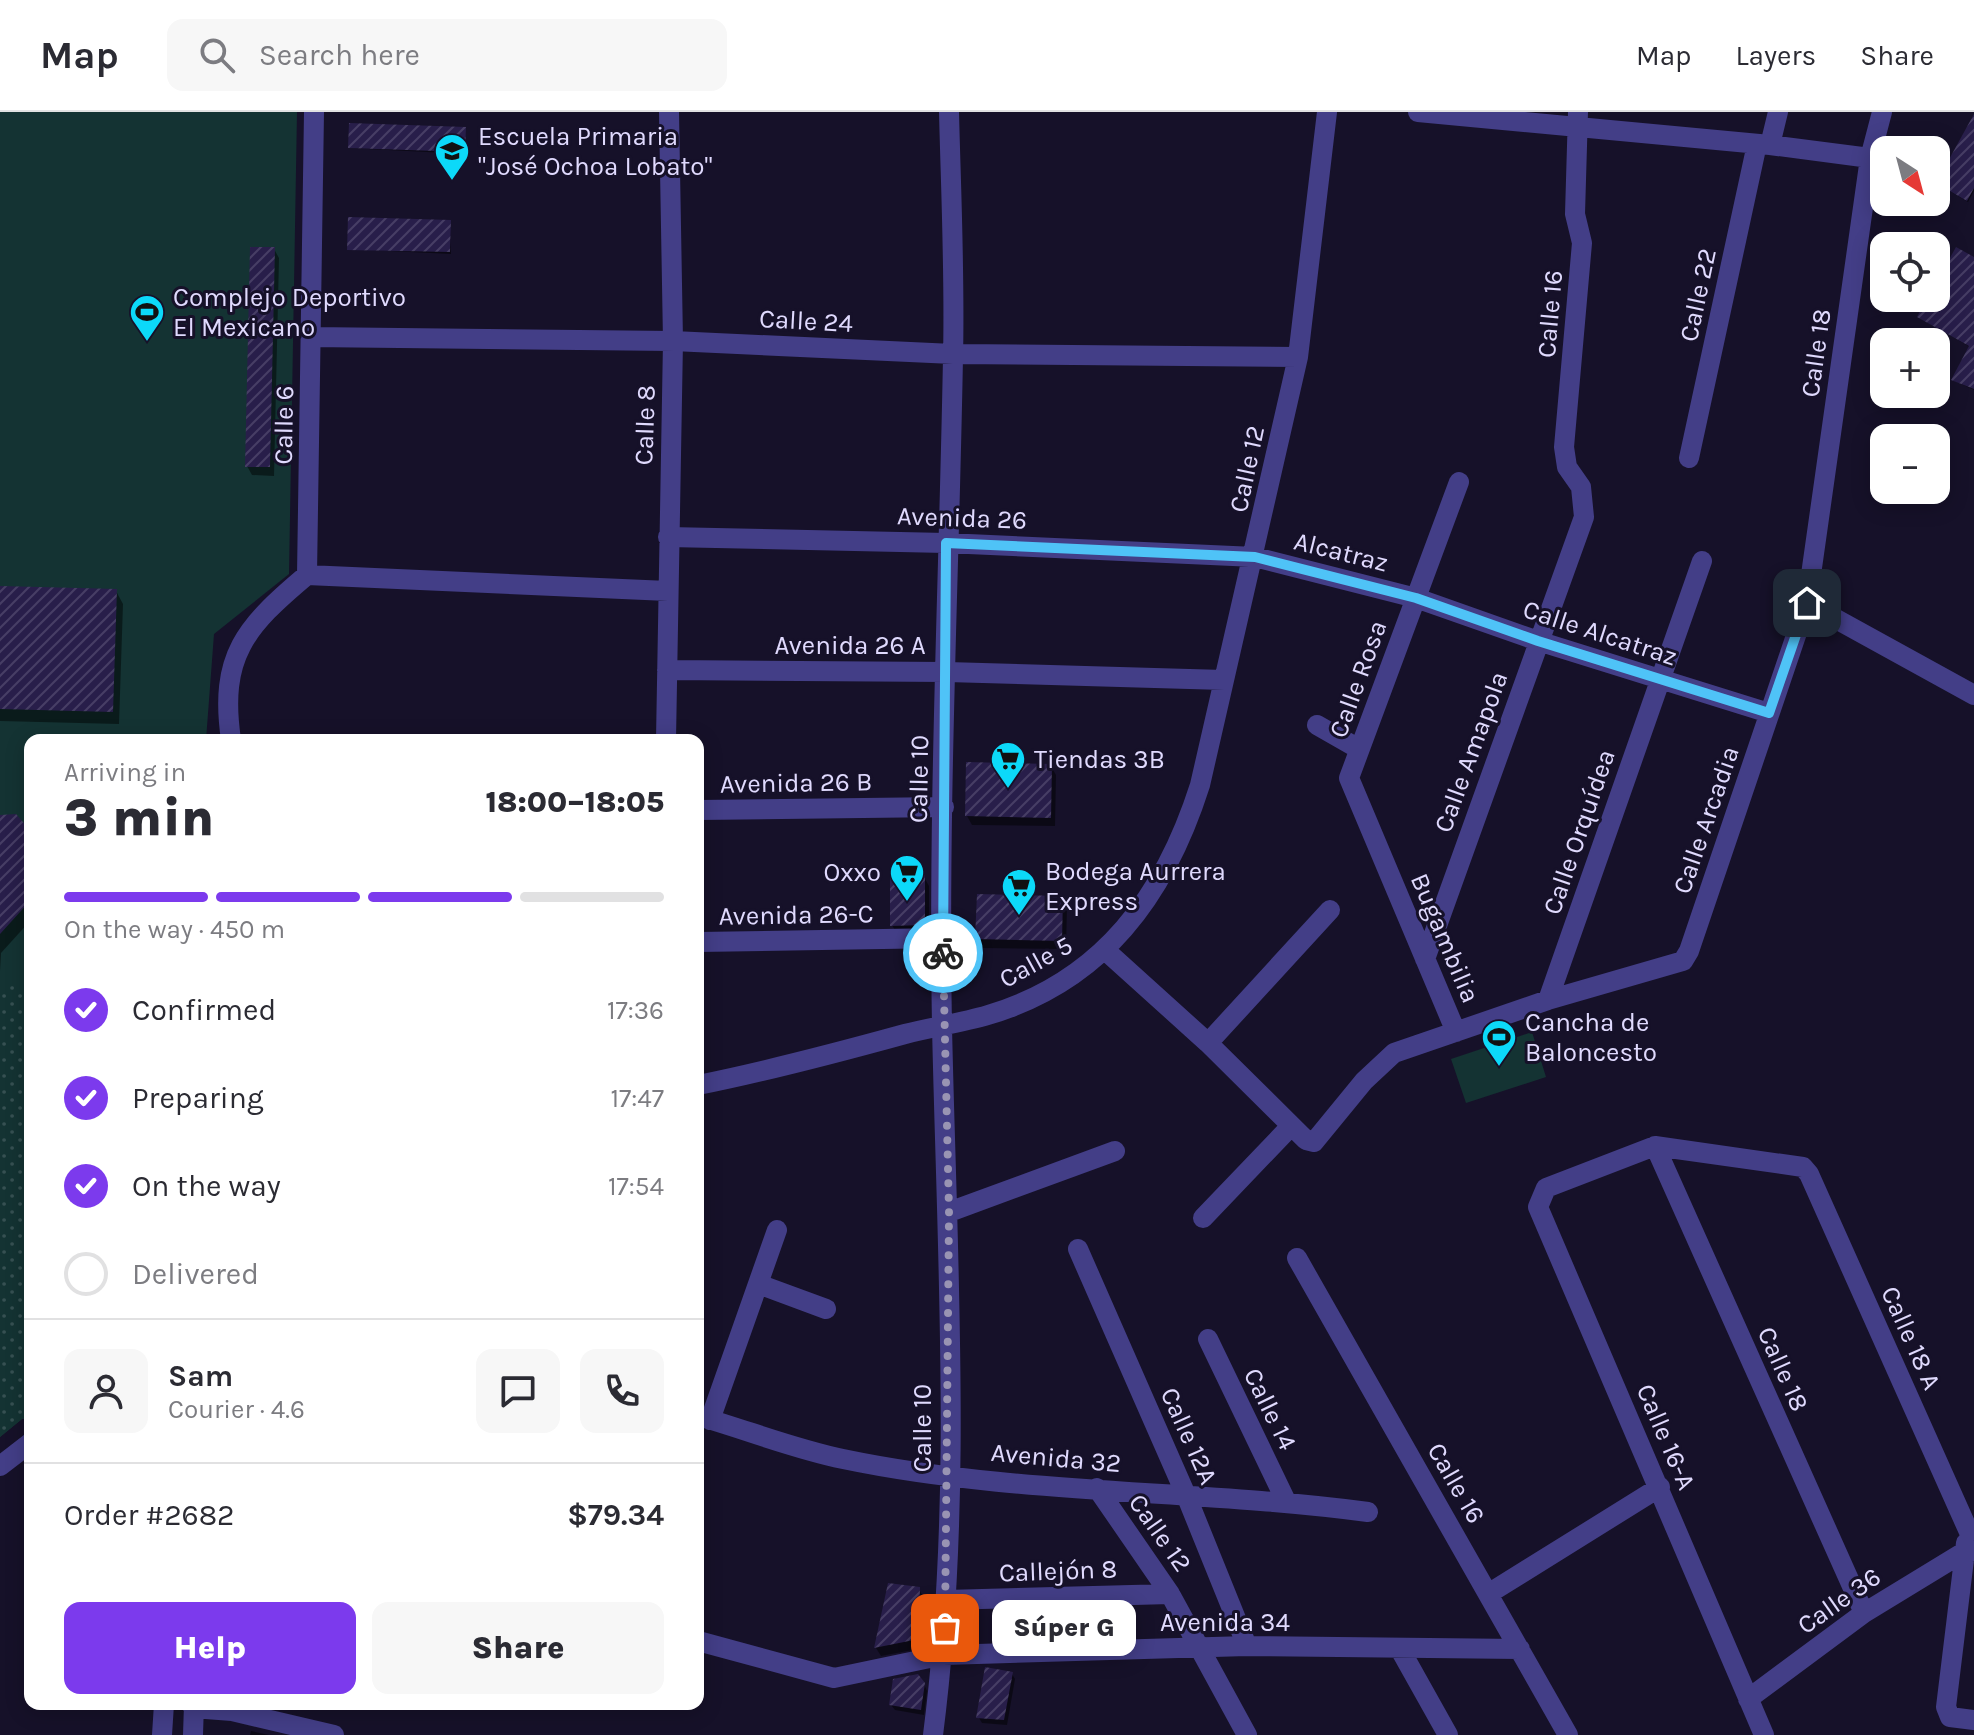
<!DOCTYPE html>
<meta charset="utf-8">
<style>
body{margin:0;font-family:Karla,sans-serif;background:#f7f7f7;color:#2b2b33;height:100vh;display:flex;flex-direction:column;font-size:30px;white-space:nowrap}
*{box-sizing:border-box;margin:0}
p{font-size:26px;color:#7c7c81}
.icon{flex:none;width:44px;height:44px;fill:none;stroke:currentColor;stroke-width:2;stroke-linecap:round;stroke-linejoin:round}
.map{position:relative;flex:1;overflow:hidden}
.drawer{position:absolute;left:24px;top:622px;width:680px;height:976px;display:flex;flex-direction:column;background:#fff;border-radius:16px;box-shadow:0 4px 20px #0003}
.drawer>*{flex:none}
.needle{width:52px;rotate:144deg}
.controls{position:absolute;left:1870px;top:24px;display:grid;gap:16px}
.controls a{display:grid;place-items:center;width:80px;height:80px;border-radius:16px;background:#fff;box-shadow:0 4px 20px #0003;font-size:40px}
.pin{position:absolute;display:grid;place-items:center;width:68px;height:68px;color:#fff;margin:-34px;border-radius:16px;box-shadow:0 4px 12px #0006}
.courier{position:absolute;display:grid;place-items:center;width:80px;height:80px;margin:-40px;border:6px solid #4fc3f7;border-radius:50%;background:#fff;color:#222;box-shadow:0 2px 10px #0007}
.bubble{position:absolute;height:56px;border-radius:16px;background:#fff;box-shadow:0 4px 20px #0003;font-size:26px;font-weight:800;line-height:56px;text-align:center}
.summary em{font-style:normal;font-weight:800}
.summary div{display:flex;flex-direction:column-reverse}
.summary{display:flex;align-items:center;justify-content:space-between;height:136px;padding:0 40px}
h1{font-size:52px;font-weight:800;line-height:60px}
.bar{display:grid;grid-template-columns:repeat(4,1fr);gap:12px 8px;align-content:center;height:96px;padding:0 40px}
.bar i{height:10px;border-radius:6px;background:#e1e1e2}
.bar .on{background:#7c3aed}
.bar p{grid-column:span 4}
.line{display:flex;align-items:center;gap:20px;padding:0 40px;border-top:2px solid #e1e1e2}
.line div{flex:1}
.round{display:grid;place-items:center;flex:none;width:84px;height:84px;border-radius:16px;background:#f7f7f7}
ol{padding:0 40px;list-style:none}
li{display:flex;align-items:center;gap:24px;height:88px}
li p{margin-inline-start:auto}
li .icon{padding:8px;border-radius:50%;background:#7c3aed;color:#fff;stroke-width:4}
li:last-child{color:#7c7c81}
li i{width:44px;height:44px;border:4px solid #e1e1e2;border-radius:50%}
.primary-button{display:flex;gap:16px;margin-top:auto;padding:16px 40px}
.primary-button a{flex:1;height:92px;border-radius:16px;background:#7c3aed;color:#fff;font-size:32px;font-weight:800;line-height:92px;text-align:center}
.primary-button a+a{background:#f7f7f7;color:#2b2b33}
header{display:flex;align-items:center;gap:48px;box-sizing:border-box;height:112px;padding:0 40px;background:#fff;border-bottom:2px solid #e1e1e2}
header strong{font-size:38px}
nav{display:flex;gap:44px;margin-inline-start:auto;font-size:28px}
.search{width:560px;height:72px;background:#f7f7f7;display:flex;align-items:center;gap:20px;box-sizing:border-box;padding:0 28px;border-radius:16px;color:#7c7c81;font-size:30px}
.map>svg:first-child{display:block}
.green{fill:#143333}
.park{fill:url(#park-dots)}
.shadow{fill:#0007}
.building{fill:url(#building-hatch)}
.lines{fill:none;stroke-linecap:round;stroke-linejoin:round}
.street{stroke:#433e87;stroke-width:20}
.done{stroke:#9994b3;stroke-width:8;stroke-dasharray:0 14.4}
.route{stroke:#4fc3f7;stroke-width:10}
.labels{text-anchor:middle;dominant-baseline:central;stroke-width:6;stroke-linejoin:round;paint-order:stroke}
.poi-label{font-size:26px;fill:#e0dafe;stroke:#161129;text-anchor:start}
.street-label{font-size:26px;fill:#e0dafe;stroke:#161129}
</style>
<header>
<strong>Map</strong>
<div class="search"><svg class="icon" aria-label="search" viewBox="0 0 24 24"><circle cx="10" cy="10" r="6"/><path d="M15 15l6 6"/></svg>Search here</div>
<nav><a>Map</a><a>Layers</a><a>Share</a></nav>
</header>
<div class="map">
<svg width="1974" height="1623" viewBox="0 0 1974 1623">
<defs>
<pattern id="park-dots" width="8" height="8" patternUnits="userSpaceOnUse" patternTransform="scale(2)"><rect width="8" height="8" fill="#143333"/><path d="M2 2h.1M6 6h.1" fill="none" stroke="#365052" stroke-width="1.8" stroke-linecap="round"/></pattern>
<pattern id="building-hatch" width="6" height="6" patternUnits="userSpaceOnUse" patternTransform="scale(2)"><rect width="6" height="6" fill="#281e4a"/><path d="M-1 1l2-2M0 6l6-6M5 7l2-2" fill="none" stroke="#473e65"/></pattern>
</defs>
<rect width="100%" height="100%" fill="#161129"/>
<!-- green -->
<path class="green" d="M0 0H297L289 462 214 522 206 628H30V1307H22L0 1325Z
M1532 920 1546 965 1466 991 1451 947Z"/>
<!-- park -->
<path class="park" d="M0 872 30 873V1307H22L0 1325Z"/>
<!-- shadow -->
<path class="shadow" d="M1974 6V79L1968 90 1938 72Z
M465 17V42L350 36Z
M450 110 451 142 349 137Z
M274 137 279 146 274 364 252 363 247 354Z
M1974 147V278L1953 268 1970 235 1919 205 1930 186H1936V175Z
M0 477 116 479 123 492 119 612 0 609Z
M1051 654 1056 663 1055 714 972 713 967 704Z
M0 705 30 721V809L1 841 0 859Z
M924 765 929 774V822H897L892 813Z
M1061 786 1067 795 1066 837 983 836 977 826Z
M890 1473 919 1477 924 1487 923 1536 881 1544 876 1536Z
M1012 1562 1015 1567 1007 1613 982 1611 979 1606Z
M924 1572 927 1579 924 1603 895 1598 891 1593Z
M251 1619 269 1623H250Z"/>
<!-- building -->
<path class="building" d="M1974 2V76L1967 89 1936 71Z
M349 11 466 15 465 40 348 36Z
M348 105 451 108 450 140 347 138Z
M250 135H275L270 355H245Z
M1956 135 1974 145V277L1951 268 1969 234 1917 205 1927 186H1936V171Z
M0 474 117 477 113 600 0 597Z
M966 650 1052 652 1051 706 965 704Z
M16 702 30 718V789L0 822V703Z
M890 763H925V813L890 814Z
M977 782 1063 784 1062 829 975 827Z
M888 1471 920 1475 919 1527 874 1536Z
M985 1555 1013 1560 1004 1608 976 1606Z
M918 1562 925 1571 921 1598 889 1593 893 1567Z"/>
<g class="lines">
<!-- street -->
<path class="street" d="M1418 0 1770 33 1870 46
M1770 33 1778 0
M311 225 673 229 953 242 1298 245
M1689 346 1757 32
M668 425 946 431 1255 445 1416 486 1538 529 1769 601
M307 463 668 479
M1807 491 1974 583
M667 558 947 560 1224 568
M1317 613 1359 637
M231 628C219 544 245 515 307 463L314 0
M666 628 673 229 669 0
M698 698 944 695
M698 830 943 826
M1105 838 1208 931 1306 1028 1314 1030 1364 969 1394 941 1548 888 1683 849 1689 839 1807 491 1870 46 1882 0
M1425 847 1584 405 1581 375 1567 355 1564 335 1582 131 1575 102 1578 0
M1548 888 1702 449
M1456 920 1349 666 1459 370
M1208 931 1330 798
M698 973C768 959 836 941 905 922 932 915 961 911 988 903 1103 869 1165 783 1200 673L1298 245 1327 0
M1655 1034 1864 1501
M949 1100 1115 1039
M1203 1106 1291 1014
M1078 1137 1186 1383 1247 1534
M1297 1146 1568 1623
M758 1172 826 1197
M1208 1227 1286 1389
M698 1304C747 1318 794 1337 843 1347 1015 1383 1195 1377 1368 1400
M710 1308 777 1118
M0 1354 30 1331
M1097 1376 1170 1482 1247 1623
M1966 1431 1946 1595 1950 1605 1974 1608
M1488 1482 1660 1375
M946 1488 1170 1482
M698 1529 834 1566 944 1543 1247 1534 1520 1537
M1401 1539 1448 1623
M1748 1587 1864 1501 1964 1440 1974 1439
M193 1596 232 1599 334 1623
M162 1623 164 1592
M193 1623 194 1592
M933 1623C963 1391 947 1148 942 914 938 691 949 468 953 245 955 163 951 81 949 0
M1764 1623 1538 1095 1546 1076 1655 1034 1803 1055 1809 1062 1969 1420"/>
</g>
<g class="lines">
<!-- done -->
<path class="done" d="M943 841 949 1100 945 1516"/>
<!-- route -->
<path class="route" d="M943 841 946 431 1255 445 1416 486 1538 529 1769 601 1807 491"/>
</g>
<!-- icons -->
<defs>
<g id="school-pin" transform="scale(1.8)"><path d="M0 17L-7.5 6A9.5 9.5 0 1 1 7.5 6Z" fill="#0cd9f9" stroke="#161129"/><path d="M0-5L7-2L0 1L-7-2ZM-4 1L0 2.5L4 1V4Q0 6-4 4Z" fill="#111"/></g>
<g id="stadium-pin" transform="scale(1.8)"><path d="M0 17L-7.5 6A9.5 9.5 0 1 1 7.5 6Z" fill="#0cd9f9" stroke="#161129"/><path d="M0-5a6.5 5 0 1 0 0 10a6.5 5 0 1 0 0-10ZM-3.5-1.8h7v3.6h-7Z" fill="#111"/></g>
<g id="supermarket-pin" transform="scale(1.8)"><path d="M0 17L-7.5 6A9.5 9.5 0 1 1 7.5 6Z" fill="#0cd9f9" stroke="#161129"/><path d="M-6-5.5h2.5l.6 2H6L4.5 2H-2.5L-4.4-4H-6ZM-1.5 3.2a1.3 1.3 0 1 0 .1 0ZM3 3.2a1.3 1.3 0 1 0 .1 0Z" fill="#111"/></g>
</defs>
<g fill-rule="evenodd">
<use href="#school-pin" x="452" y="39"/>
<use href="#stadium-pin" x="147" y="200"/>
<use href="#supermarket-pin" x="1008" y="647"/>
<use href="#supermarket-pin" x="907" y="760"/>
<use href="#supermarket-pin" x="1019" y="774"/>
<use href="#stadium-pin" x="1499" y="925"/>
</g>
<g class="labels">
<!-- poi labels -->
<g class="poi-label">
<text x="478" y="24">Escuela Primaria<tspan x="478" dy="30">"José Ochoa Lobato"</tspan></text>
<text x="173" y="185">Complejo Deportivo<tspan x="173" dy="30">El Mexicano</tspan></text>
<text x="1034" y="647">Tiendas 3B</text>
<text x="1045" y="759">Bodega Aurrera<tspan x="1045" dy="30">Express</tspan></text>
<text x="881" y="760" text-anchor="end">Oxxo</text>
<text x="1525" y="910">Cancha de<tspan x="1525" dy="30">Baloncesto</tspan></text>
</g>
<!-- street labels -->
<g class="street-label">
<text transform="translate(1698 183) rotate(-78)">Calle 22</text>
<text transform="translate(1550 202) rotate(-85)">Calle 16</text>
<text transform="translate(806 209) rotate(3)">Calle 24</text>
<text transform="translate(1816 241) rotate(-82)">Calle 18</text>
<text transform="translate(284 313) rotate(-89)">Calle 6</text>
<text transform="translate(645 313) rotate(-88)">Calle 8</text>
<text transform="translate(1247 357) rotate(-78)">Calle 12</text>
<text transform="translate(962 406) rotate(2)">Avenida 26</text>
<text transform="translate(1341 440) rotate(14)">Alcatraz</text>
<text transform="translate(1600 521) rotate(18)">Calle Alcatraz</text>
<text x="850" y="533">Avenida 26 A</text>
<text transform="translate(1358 567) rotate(-70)">Calle Rosa</text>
<text transform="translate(1471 640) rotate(-70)">Calle Amapola</text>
<text transform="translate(919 667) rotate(-89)">Calle 10</text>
<text transform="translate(796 671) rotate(-1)">Avenida 26 B</text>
<text transform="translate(1706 708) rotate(-71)">Calle Arcadia</text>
<text transform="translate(1579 720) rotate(-71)">Calle Orquídea</text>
<text transform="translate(796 803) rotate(-1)">Avenida 26-C</text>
<text transform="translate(1445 826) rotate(67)">Bugambilia</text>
<text transform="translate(1036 850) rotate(-29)">Calle 5</text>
<text transform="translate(1911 1226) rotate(66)">Calle 18 A</text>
<text transform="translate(1783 1257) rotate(66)">Calle 18</text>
<text transform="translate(1270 1297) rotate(64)">Calle 14</text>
<text transform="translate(922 1316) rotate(-90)">Calle 10</text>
<text transform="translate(1189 1324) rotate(66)">Calle 12A</text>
<text transform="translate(1666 1325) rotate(67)">Calle 16-A</text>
<text transform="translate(1056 1346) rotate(5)">Avenida 32</text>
<text transform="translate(1456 1371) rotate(60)">Calle 16</text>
<text transform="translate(1160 1421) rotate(55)">Calle 12</text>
<text transform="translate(1058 1459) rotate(-2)">Callejón 8</text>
<text transform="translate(1839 1489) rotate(-35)">Calle 36</text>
<text x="1225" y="1510">Avenida 34</text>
</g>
</g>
</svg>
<div class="controls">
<a><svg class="needle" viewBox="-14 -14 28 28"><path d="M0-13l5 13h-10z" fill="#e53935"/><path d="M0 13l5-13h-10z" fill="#7c7c81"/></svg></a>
<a><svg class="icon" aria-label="locate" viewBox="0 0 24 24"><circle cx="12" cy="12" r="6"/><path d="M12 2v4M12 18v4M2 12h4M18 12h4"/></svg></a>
<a>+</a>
<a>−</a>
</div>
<div class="pin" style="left:945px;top:1516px;background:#ea580c"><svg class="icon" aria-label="bag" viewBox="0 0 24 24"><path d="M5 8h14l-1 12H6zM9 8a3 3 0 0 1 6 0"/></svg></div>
<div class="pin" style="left:1807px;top:491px;background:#1f2937"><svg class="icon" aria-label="home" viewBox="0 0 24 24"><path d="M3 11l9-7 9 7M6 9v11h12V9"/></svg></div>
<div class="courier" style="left:943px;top:841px"><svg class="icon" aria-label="bike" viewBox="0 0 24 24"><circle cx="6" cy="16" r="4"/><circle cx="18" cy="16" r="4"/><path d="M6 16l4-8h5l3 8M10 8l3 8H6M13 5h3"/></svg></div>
<div class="bubble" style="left:992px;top:1488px;width:144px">Súper G</div>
<section class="drawer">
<div class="summary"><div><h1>3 min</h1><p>Arriving in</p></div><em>18:00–18:05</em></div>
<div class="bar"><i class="on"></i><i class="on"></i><i class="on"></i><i></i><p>On the way · 450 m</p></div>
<ol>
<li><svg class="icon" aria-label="check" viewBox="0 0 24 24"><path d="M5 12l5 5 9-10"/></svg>Confirmed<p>17:36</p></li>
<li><svg class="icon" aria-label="check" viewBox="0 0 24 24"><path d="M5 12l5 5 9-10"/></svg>Preparing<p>17:47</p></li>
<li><svg class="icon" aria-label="check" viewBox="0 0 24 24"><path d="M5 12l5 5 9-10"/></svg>On the way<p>17:54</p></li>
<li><i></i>Delivered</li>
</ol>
<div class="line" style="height:144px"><a class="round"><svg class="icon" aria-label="person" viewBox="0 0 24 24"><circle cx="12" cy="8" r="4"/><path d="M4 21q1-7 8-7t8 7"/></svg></a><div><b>Sam</b><p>Courier · 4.6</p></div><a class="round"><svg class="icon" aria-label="chat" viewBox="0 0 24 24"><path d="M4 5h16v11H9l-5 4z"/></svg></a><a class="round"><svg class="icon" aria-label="phone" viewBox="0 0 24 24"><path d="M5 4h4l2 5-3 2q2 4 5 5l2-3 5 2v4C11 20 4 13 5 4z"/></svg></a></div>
<div class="line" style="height:104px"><div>Order #2682</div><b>$79.34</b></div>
<div class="primary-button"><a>Help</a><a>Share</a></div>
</section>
</div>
